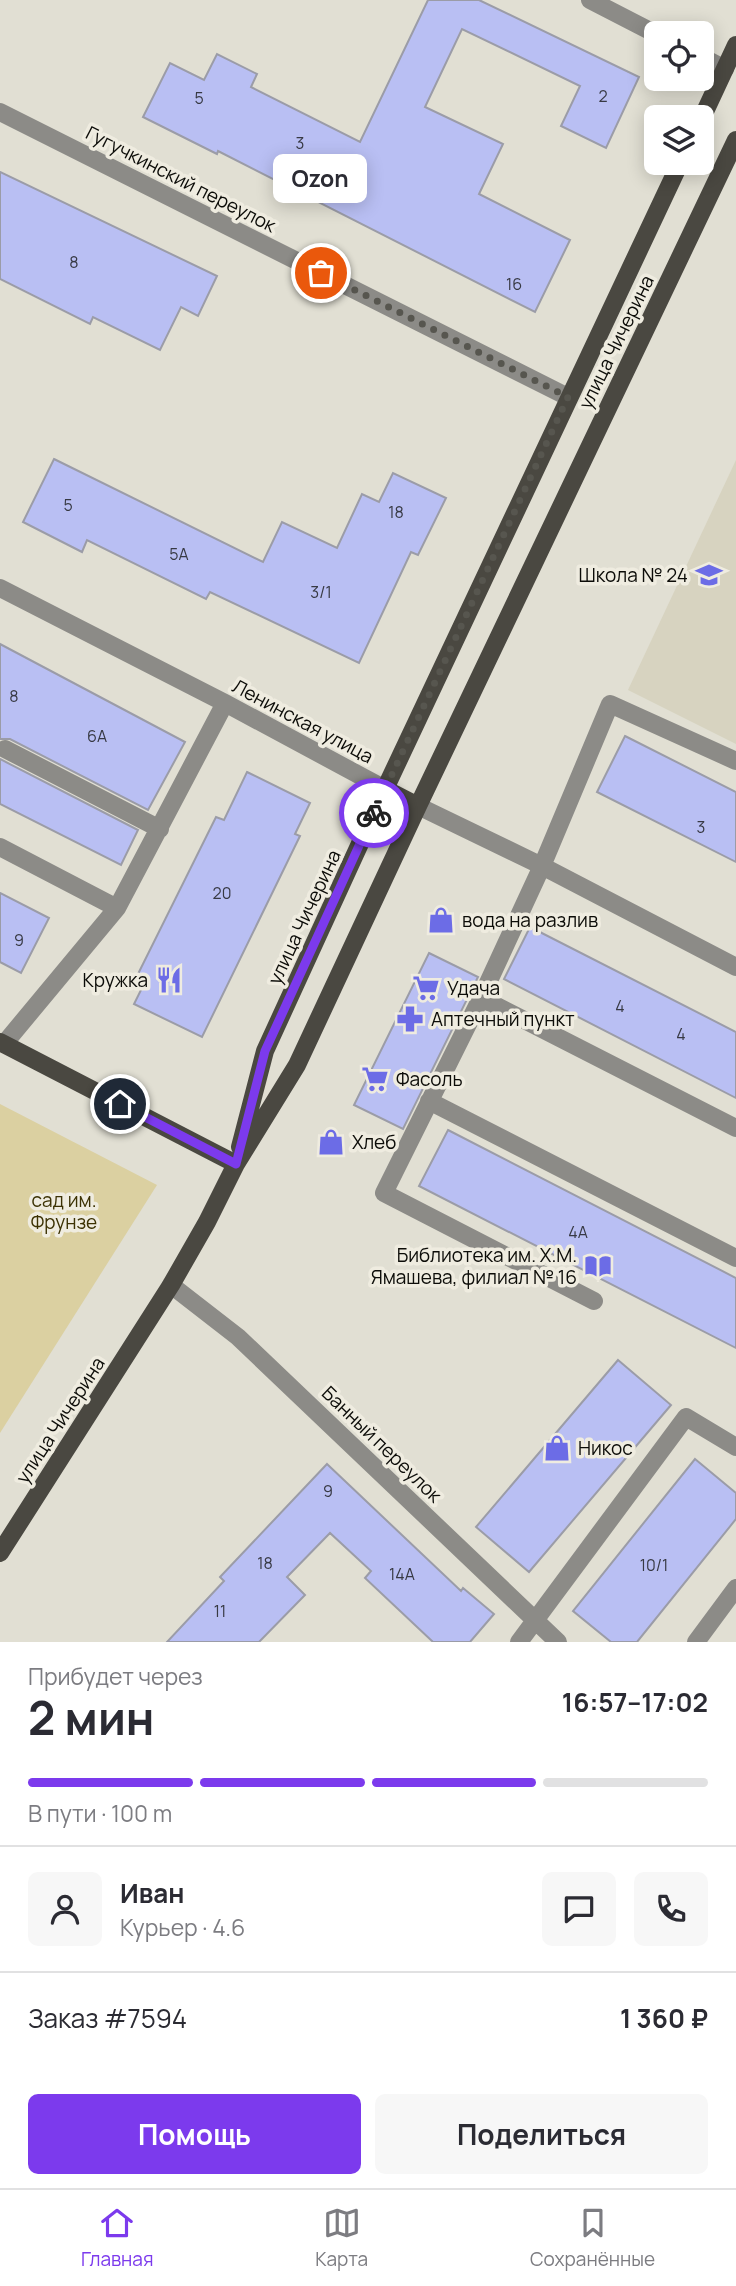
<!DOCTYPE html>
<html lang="ru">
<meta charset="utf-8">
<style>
body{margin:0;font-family:Manrope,sans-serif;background:#f7f7f7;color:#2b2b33;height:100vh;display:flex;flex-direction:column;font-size:26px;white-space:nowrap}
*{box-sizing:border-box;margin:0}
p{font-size:23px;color:#7c7c81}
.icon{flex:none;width:38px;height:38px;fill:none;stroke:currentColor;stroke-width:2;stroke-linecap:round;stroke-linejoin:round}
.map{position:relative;height:1642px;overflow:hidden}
.side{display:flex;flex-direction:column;background:#fff;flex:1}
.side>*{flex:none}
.fabs{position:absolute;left:644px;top:21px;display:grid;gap:14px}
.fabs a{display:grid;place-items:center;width:70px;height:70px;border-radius:10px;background:#fff;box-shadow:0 4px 18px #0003;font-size:35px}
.pin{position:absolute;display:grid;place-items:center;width:60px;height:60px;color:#fff;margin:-30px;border:4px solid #fff;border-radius:50%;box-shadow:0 2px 7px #0007}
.courier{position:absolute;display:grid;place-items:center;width:70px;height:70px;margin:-35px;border:5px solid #7c3aed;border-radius:50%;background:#fff;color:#222;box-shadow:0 2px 9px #0007}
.bubble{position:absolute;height:49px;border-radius:10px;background:#fff;box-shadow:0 4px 18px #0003;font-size:23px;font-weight:700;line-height:49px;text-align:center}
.summary em{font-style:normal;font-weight:700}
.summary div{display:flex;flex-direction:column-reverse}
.summary{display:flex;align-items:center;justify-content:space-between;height:119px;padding:0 28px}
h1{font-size:46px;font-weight:700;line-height:52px}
.bar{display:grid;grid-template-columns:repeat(4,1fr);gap:10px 7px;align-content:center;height:84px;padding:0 28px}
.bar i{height:9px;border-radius:5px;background:#e1e1e2}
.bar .active{background:#7c3aed}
.bar p{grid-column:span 4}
.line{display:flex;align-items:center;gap:18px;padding:0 28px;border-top:2px solid #e1e1e2}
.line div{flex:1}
.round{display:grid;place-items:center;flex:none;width:74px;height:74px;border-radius:10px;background:#f7f7f7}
.button{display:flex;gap:14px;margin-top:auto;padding:14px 28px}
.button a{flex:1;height:80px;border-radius:10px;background:#7c3aed;color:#fff;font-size:28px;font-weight:700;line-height:80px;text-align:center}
.button a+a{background:#f7f7f7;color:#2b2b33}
.dock{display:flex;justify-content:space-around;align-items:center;height:98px;border-top:2px solid #e1e1e2;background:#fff;font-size:19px;color:#7c7c81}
.dock a{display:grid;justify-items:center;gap:4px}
.dock .active{color:#7c3aed}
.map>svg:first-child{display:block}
.built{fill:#d7d3c0}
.green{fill:#dbd0a1}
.building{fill:#b9bff3;stroke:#9b9ca7;stroke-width:2}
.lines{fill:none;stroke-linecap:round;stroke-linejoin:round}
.minor{stroke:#8c8b87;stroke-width:18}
.major{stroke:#4a4841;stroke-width:18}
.done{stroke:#57564f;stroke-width:7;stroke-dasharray:0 12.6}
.route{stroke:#7c3aed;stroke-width:9}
.labels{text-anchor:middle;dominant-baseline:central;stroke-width:7;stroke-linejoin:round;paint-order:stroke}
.number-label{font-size:16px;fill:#373943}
.street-label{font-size:19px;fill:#0c0c08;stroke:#efece0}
.poi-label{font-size:19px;fill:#0c0c08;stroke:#efece0;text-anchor:start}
.park-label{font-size:19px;fill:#3c3204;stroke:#efece0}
</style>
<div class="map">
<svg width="736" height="1642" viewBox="0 0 736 1642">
<rect width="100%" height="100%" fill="#e1dfd3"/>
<!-- built -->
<path class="built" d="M736 460V744L628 690Z"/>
<!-- green -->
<path class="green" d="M0 1104 157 1185 0 1433Z"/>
<!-- building -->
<path class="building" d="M428 0H479L639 77 606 148 561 126 580 86 462 29 425 107 503 144 479 194 570 240 535 312 218 151 217 154 143 117 170 63 204 80 217 54 257 74 251 87 360 142Z
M0 172 217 276 198 316 181 307 160 350 93 317 90 324 0 279Z
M54 459 263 562 282 522 337 548 362 494 379 502 393 473 446 498 418 555 411 552 359 663 210 592 206 599 87 540 82 552 23 522Z
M0 644 185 742 148 810 10 739H0Z
M625 736 736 792V862L597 792Z
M0 759 138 830 121 865 0 804Z
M247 772 310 803 295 834 300 836 202 1037 134 1004 142 988 133 984 216 817 224 820Z
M0 893 49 918 21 973 0 962Z
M530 927 736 1032V1098L504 979Z
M429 953 478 977 403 1129 354 1105Z
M448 1130 736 1278V1348L419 1186Z
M618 1360 671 1405 529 1572 476 1527Z
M695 1459 736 1493V1519L637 1642H611L573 1611Z
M327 1464 461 1591 463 1588 494 1614 470 1642H433L365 1578 371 1571 330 1533 287 1577 305 1595 259 1642H167L224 1581 220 1577Z"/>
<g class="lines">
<!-- minor -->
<path class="minor" d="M590 0 656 34
M702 57 725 69
M0 112 568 397
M0 588 225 703 385 789
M5 749 160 829
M418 806 542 866 736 967
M0 847 117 908
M481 998 736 1128
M4 1044 117 908 225 703
M429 1101 736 1258
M171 1285 238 1337 558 1642
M594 1301 384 1193 481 998 542 866 610 704 736 761
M519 1642 686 1417 736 1447
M696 1642 736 1588"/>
<!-- major -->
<path class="major" d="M702 118 736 45
M385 789 418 806
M0 1042 236 1164
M240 1147 265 1051 385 789 680 163
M0 1553 171 1285 207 1222 236 1164 297 1065 418 806 736 140"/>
</g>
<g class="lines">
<!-- done -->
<path class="done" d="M321 273 568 397 374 813"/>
<!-- route -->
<path class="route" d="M120 1104 236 1164 265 1051 374 813"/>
</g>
<!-- icons -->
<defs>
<g id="school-bare" transform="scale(2.1)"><path d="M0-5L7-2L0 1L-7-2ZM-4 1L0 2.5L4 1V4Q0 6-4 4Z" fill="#6c6ce6" stroke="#efece0" stroke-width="2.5" paint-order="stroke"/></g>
<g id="shop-bare" transform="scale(2.1)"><path d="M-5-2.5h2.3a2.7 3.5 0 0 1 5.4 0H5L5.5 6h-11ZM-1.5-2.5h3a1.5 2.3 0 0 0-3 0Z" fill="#6c6ce6" stroke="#efece0" stroke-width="2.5" paint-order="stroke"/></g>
<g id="restaurant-bare" transform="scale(2.1)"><path d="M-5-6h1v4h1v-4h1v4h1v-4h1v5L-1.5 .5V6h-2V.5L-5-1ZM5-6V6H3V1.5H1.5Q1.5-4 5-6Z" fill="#6c6ce6" stroke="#efece0" stroke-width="2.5" paint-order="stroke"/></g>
<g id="supermarket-bare" transform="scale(2.1)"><path d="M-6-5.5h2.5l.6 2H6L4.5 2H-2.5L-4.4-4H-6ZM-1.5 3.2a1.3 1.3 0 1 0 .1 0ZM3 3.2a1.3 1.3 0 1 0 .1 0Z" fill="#6c6ce6" stroke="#efece0" stroke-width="2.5" paint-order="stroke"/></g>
<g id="pharmacy-bare" transform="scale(2.1)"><path d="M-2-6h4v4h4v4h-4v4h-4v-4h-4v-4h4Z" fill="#6c6ce6" stroke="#efece0" stroke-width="2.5" paint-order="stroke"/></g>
<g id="library-bare" transform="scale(2.1)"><path d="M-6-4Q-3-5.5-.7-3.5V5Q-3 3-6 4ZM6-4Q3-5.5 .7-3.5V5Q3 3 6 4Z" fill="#6c6ce6" stroke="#efece0" stroke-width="2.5" paint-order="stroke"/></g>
</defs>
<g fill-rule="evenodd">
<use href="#school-bare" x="709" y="575"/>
<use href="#shop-bare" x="441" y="920"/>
<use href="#restaurant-bare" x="169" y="980"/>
<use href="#supermarket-bare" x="426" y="988"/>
<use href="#pharmacy-bare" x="410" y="1019"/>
<use href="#supermarket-bare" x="375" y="1079"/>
<use href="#shop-bare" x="331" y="1142"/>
<use href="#library-bare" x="598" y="1266"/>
<use href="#shop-bare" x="557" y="1448"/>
</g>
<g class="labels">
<!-- number labels -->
<g class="number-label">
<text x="603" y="96">2</text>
<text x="199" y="98">5</text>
<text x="300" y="143">3</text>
<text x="74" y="262">8</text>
<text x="514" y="284">16</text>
<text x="68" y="505">5</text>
<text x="396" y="512">18</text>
<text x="179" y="554">5А</text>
<text x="321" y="592">3/1</text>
<text x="14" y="696">8</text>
<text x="97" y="736">6А</text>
<text x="701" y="827">3</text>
<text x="222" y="893">20</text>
<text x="19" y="940">9</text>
<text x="620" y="1006">4</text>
<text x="681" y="1034">4</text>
<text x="578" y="1232">4А</text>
<text x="328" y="1491">9</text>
<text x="265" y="1563">18</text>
<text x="654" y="1565">10/1</text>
<text x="402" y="1574">14А</text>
<text x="220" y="1611">11</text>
</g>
<!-- street labels -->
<g class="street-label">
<text transform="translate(181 179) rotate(27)">Гугучкинский переулок</text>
<text transform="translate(616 342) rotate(-64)">улица Чичерина</text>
<text transform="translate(303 721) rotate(28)">Ленинская улица</text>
<text transform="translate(304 917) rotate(-65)">улица Чичерина</text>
<text transform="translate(60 1420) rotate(-57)">улица Чичерина</text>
<text transform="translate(382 1444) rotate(44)">Банный переулок</text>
</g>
<!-- poi labels -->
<g class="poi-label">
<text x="688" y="575" text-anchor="end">Школа № 24</text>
<text x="462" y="920">вода на разлив</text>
<text x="148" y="980" text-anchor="end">Кружка</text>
<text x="447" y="988">Удача</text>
<text x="431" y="1019">Аптечный пункт</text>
<text x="396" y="1079">Фасоль</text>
<text x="352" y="1142">Хлеб</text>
<text x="577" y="1255" text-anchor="end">Библиотека им. Х.М.<tspan x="577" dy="22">Ямашева, филиал № 16</tspan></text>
<text x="578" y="1448">Никос</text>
</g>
<!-- park labels -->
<g class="park-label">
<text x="64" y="1200">сад им.<tspan x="64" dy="22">Фрунзе</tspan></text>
</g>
</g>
</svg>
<div class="fabs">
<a><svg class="icon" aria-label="locate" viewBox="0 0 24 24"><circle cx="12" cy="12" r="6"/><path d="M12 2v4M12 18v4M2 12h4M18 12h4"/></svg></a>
<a><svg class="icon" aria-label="layers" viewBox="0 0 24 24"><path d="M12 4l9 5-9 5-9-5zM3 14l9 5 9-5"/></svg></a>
</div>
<div class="pin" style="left:321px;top:273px;background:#ea580c"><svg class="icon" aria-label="bag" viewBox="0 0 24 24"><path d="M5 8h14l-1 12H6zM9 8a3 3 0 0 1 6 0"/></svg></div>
<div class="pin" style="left:120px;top:1104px;background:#1f2937"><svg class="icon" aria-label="home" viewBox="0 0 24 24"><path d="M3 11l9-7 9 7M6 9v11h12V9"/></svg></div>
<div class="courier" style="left:374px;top:813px"><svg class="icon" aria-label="bike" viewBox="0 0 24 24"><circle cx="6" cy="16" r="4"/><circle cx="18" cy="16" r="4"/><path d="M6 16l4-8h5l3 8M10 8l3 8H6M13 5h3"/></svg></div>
<div class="bubble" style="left:273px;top:154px;width:94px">Ozon</div>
</div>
<section class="side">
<div class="summary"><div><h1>2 мин</h1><p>Прибудет через</p></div><em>16:57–17:02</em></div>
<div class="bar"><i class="active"></i><i class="active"></i><i class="active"></i><i></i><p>В пути · 100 m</p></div>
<div class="line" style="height:126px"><a class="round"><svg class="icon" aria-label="person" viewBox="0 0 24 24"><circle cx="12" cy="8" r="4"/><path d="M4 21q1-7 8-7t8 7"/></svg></a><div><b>Иван</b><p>Курьер · 4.6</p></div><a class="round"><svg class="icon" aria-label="chat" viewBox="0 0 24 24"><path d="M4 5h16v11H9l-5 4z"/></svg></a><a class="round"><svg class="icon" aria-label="phone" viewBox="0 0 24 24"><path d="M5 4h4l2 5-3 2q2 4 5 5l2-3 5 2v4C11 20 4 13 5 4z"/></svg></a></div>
<div class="line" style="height:91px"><div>Заказ #7594</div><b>1 360 ₽</b></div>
<div class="button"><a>Помощь</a><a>Поделиться</a></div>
</section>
<nav class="dock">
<a class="active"><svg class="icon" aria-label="home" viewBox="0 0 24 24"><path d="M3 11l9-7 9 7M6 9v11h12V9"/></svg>Главная</a>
<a><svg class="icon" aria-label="map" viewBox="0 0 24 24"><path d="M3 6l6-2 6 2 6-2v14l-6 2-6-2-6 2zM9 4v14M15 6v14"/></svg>Карта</a>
<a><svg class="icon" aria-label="saved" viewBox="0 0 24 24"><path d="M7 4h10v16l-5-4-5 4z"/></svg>Сохранённые</a>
</nav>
